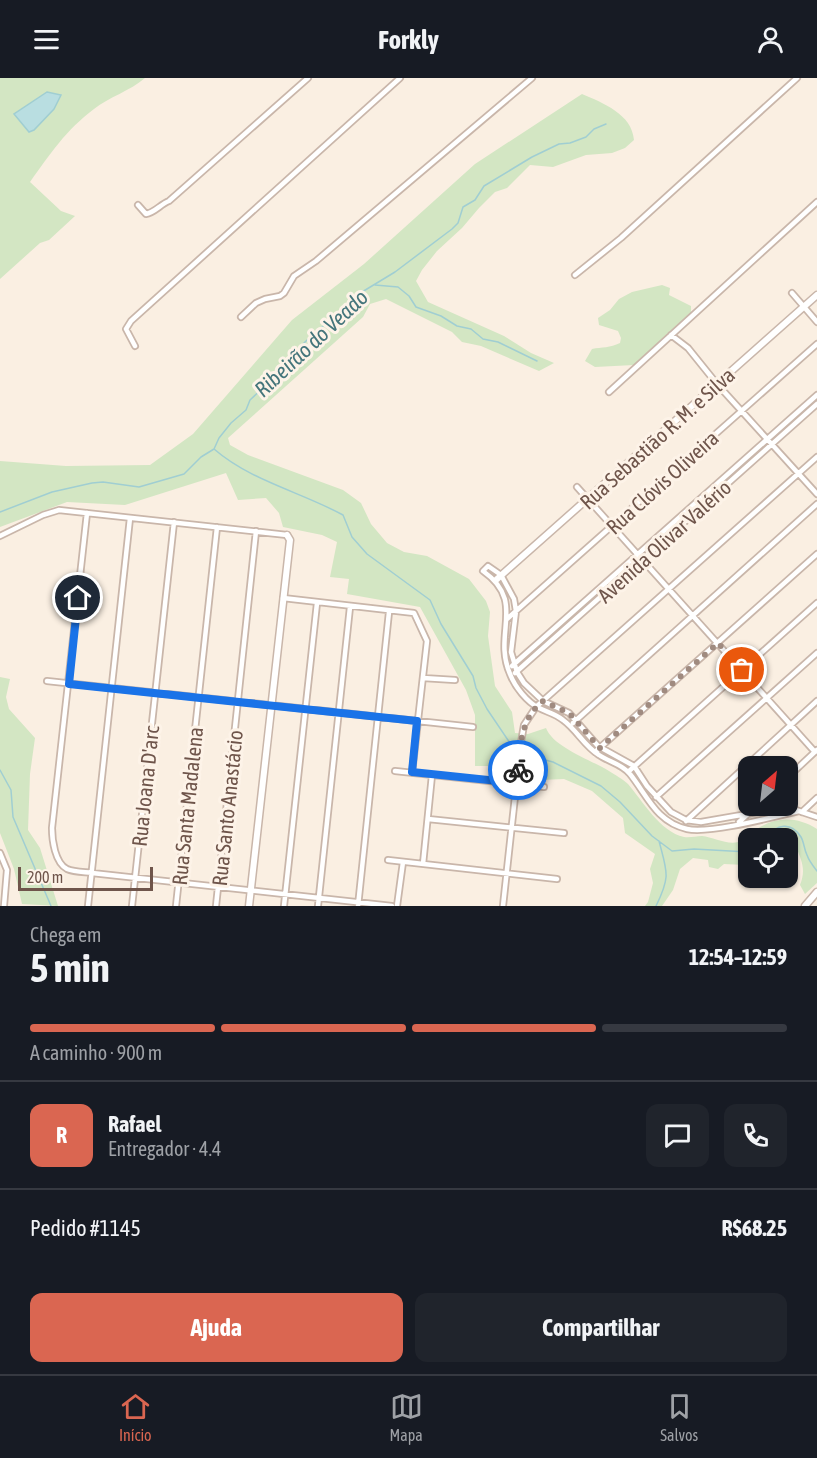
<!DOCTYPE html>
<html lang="pt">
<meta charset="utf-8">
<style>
body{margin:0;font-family:"Asap Condensed",sans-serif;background:#20242c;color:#f1f3f6;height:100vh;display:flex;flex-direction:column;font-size:22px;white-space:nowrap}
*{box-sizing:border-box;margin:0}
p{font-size:20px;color:#9ea1a6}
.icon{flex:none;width:33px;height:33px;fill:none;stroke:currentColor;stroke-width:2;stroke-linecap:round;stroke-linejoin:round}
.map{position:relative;height:828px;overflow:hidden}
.panel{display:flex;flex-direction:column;background:#171b24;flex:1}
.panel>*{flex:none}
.needle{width:39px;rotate:28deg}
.fabs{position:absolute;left:738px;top:678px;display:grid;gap:12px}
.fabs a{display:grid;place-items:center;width:60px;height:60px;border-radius:12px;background:#171b24;box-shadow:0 2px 4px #0004;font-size:30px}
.scale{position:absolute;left:18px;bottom:15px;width:135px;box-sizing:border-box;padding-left:6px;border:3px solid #6f554b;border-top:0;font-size:16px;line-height:21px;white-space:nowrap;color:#6f554b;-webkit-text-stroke:4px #fdf3e8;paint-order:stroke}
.pin{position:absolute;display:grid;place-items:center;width:51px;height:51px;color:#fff;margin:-26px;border:3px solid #fff;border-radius:50%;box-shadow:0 2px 6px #0007}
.courier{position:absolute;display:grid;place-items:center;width:60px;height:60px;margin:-30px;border:4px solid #1a73e8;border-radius:50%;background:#fff;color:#222;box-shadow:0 2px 8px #0007}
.head em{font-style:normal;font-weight:700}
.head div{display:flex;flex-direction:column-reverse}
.head{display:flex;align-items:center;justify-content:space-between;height:102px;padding:0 30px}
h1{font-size:39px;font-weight:700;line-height:45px}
.bar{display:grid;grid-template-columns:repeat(4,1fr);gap:9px 6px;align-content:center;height:72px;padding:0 30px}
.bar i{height:8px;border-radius:4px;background:#363941}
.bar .current{background:#da6651}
.bar p{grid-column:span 4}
.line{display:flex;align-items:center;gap:15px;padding:0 30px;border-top:2px solid #363941}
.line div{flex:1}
.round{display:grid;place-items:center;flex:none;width:63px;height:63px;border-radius:12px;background:#20242c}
.cta{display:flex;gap:12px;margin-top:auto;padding:12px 30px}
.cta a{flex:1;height:69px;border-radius:12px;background:#da6651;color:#fff;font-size:24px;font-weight:700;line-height:69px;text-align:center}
.cta a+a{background:#20242c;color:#f1f3f6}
header{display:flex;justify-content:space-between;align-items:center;height:78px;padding:0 30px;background:#171b24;font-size:27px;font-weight:700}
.tabs{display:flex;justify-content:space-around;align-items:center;height:84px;border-top:2px solid #363941;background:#171b24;font-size:16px;color:#9ea1a6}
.tabs a{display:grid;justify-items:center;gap:3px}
.tabs .current{color:#da6651}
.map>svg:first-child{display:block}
.green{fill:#d3e6c3}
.water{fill:#b9dee1;stroke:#a0ced2;stroke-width:1.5}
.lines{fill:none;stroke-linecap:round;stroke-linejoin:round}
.stream{stroke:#a0ced2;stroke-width:1.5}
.minor-casing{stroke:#c9b6aa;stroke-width:8}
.tertiary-casing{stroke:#c9b6aa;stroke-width:9}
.minor{stroke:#fff;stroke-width:4.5}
.tertiary{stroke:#fff;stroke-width:6}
.done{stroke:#a08b80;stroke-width:6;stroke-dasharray:0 10.8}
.route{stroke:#1a73e8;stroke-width:8}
.labels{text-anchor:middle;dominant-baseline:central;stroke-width:6;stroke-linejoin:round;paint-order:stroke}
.street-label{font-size:21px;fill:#6f554b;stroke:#fdf3e8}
.water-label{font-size:22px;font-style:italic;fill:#44757b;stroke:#fdf3e8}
</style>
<header><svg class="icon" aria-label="menu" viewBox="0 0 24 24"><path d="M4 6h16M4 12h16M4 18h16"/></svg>Forkly<svg class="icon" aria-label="person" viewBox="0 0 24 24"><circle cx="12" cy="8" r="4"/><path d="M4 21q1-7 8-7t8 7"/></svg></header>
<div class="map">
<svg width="817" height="828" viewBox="0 0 817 828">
<rect width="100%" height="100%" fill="#faefe2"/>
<!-- green -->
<path class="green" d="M0 0H145C130 13 109 19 94 31 66 52 50 76 30 104L61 133 75 138 49 162 40 165 0 201Z
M582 16C603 25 632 36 634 62L625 70 612 75 586 77 553 89 530 87 507 110 495 114 479 130 462 150 437 173 422 192 416 203 428 224 504 258 531 275 554 285 539 293 481 268 462 264 452 254 386 221 370 226 363 239 228 360 230 367 248 377 343 412 361 425 371 446 387 465 404 474 427 478 469 501 486 523 490 534 488 558 495 608 512 634 515 655 528 656 546 650C553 669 591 682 609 693 615 697 623 701 628 706 642 722 660 754 684 759 690 760 696 758 702 758 713 759 727 767 738 764 744 762 752 755 757 751 777 738 798 739 817 751V805L805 816 800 807C806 792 802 783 796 769L788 770V760H748V800H760L754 806 744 805 745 787 724 786 718 791 709 789 708 782 693 780 680 791 673 812 662 828H645L648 824 653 805 650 791 655 776 625 755 623 740 592 713 564 701 541 702 527 696 522 689 492 681 488 688H475V637L466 612 420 529 347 516 349 501 330 499 337 464 322 457 283 449 279 435 266 420 238 422 226 395 125 427 67 424 0 449V383L66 388 150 387 193 356 292 242 364 186 475 86Z
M662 207 670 210 669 217 691 228V235L634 287 595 289 585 283 592 271C602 269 610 270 620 265L621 260 618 253 599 247 598 240 610 232 619 221 632 214Z
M0 599 10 601 6 619 9 631 35 660 30 696 28 752 40 770 58 828 22 826 14 791 0 755Z"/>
<!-- water -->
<path class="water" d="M47 14 61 17 54 31 34 52 29 54 14 36Z"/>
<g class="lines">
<!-- stream -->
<path class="stream" d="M375 207 398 209 409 218 416 229 441 238 457 248 471 251 483 261 498 264 537 283
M214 371C251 403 301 414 343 437L352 459 367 476 430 522 441 546 473 598 476 610 487 631 510 665 518 670
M0 434 52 414 92 405 103 404 139 409 184 396 201 379 214 371 219 360 231 345 246 332 250 322 280 294 289 280 306 263 339 234 353 226 362 214 395 194 452 151 458 145 463 129 475 122 484 108 532 79 559 66 570 65 586 59 594 51 606 46
M522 673 530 678 553 684 601 708 620 724 652 758 672 773 694 771 748 774
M0 692 11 712 13 739 51 828
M767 760C776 746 791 743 801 759 804 764 804 771 807 777 809 783 813 788 817 793
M656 828C671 798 667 794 659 763"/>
<!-- minor casing -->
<g class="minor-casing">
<path id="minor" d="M138 127 146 136C154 135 161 126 169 123L308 0
M575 197 621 160 797 0
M792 215 817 244
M241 239 256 225 265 221 280 218 284 215 294 198 316 183 532 0
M671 257 688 270 717 306 817 416
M135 268 126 251 131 243 400 0
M609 314 817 124
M577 409 815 674
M87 435 52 750C52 762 55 785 67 791 74 794 84 794 92 795L392 828
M0 458 43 437 59 432 287 457
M283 520 414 535 427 563 412 695
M507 541 817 266
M512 588 817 317
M515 595 817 326
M423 600 455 602
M47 603 473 649
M573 645 817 426
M595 674 817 476
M395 693 544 709
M628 694 817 525
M788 699 817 672
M656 719 817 575
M799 733C773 739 710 756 687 751 656 744 647 717 630 696 622 686 609 684 599 677 584 668 577 652 563 642 556 636 547 634 539 630 527 624 515 609 510 596 492 555 527 524 483 493L488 488 501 497 514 521 516 533 511 574 517 594 524 605 543 623 569 635 598 668 634 688 647 708 671 734 686 742 701 744 787 729 817 739
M802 734 817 720
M428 741 564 755
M686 743 817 623
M739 744 757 728
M0 775 7 792 4 828
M388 782 557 801
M423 786 432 697
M88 828 130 440
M132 828 174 444
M176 828 217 449
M216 828 256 453
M284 828 317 525
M318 828 350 529
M358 828 389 534
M397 828 403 784
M503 828 521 664 524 647 536 629 817 379"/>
</g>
<!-- tertiary casing -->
<g class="tertiary-casing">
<path id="tertiary" d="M496 502 817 217
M249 828 290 462 287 457
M805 828 817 814"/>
</g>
<!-- minor -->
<use href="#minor" class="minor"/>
<!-- tertiary -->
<use href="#tertiary" class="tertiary"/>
</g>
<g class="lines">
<!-- done -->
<path class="done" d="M518 692C520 667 521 640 543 623L569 635 600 670 718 565 742 592"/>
<!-- route -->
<path class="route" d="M78 520 69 606 417 643 412 694 517 705 518 692"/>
</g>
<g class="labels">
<!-- street labels -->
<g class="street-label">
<text transform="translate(657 360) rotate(-42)">Rua Sebastião R. M. e Silva</text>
<text transform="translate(662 404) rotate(-42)">Rua Clóvis Oliveira</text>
<text transform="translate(664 463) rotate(-42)">Avenida Olivar Valério</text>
<text transform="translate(145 708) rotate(-84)">Rua Joana D'arc</text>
<text transform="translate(187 728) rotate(-84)">Rua Santa Madalena</text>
<text transform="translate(227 730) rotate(-84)">Rua Santo Anastácio</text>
</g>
<!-- water labels -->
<g class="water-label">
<text transform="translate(311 265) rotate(-43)">Ribeirão do Veado</text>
</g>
</g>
</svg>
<div class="fabs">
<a><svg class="needle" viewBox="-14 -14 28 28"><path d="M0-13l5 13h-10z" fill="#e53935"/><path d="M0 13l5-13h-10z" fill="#9ea1a6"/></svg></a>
<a><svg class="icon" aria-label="locate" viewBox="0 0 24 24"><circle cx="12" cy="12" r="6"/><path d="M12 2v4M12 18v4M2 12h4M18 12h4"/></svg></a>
</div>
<div class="scale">200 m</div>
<div class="pin" style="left:742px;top:592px;background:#ea580c"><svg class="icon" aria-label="bag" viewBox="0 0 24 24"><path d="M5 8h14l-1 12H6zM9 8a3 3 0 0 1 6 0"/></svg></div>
<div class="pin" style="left:78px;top:520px;background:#1f2937"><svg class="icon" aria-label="home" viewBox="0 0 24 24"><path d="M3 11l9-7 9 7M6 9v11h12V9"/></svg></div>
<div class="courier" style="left:518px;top:692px"><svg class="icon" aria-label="bike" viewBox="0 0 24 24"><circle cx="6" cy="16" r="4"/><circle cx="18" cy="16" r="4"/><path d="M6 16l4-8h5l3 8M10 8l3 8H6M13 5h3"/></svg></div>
</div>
<section class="panel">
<div class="head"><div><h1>5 min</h1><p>Chega em</p></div><em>12:54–12:59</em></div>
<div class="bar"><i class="current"></i><i class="current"></i><i class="current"></i><i></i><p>A caminho · 900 m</p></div>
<div class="line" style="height:108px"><b class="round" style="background:#da6651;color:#fff">R</b><div><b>Rafael</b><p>Entregador · 4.4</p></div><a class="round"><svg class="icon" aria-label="chat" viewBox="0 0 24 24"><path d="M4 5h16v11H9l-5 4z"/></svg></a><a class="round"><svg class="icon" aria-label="phone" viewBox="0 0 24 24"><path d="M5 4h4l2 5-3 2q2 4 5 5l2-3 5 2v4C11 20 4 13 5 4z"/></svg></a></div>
<div class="line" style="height:78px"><div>Pedido #1145</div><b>R$68.25</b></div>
<div class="cta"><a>Ajuda</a><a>Compartilhar</a></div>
</section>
<nav class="tabs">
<a class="current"><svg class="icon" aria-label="home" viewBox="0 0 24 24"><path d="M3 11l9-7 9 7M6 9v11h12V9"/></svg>Início</a>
<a><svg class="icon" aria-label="map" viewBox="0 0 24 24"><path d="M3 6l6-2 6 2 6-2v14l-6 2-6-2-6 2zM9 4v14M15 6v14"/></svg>Mapa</a>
<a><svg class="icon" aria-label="saved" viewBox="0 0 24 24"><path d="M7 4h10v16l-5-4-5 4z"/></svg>Salvos</a>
</nav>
